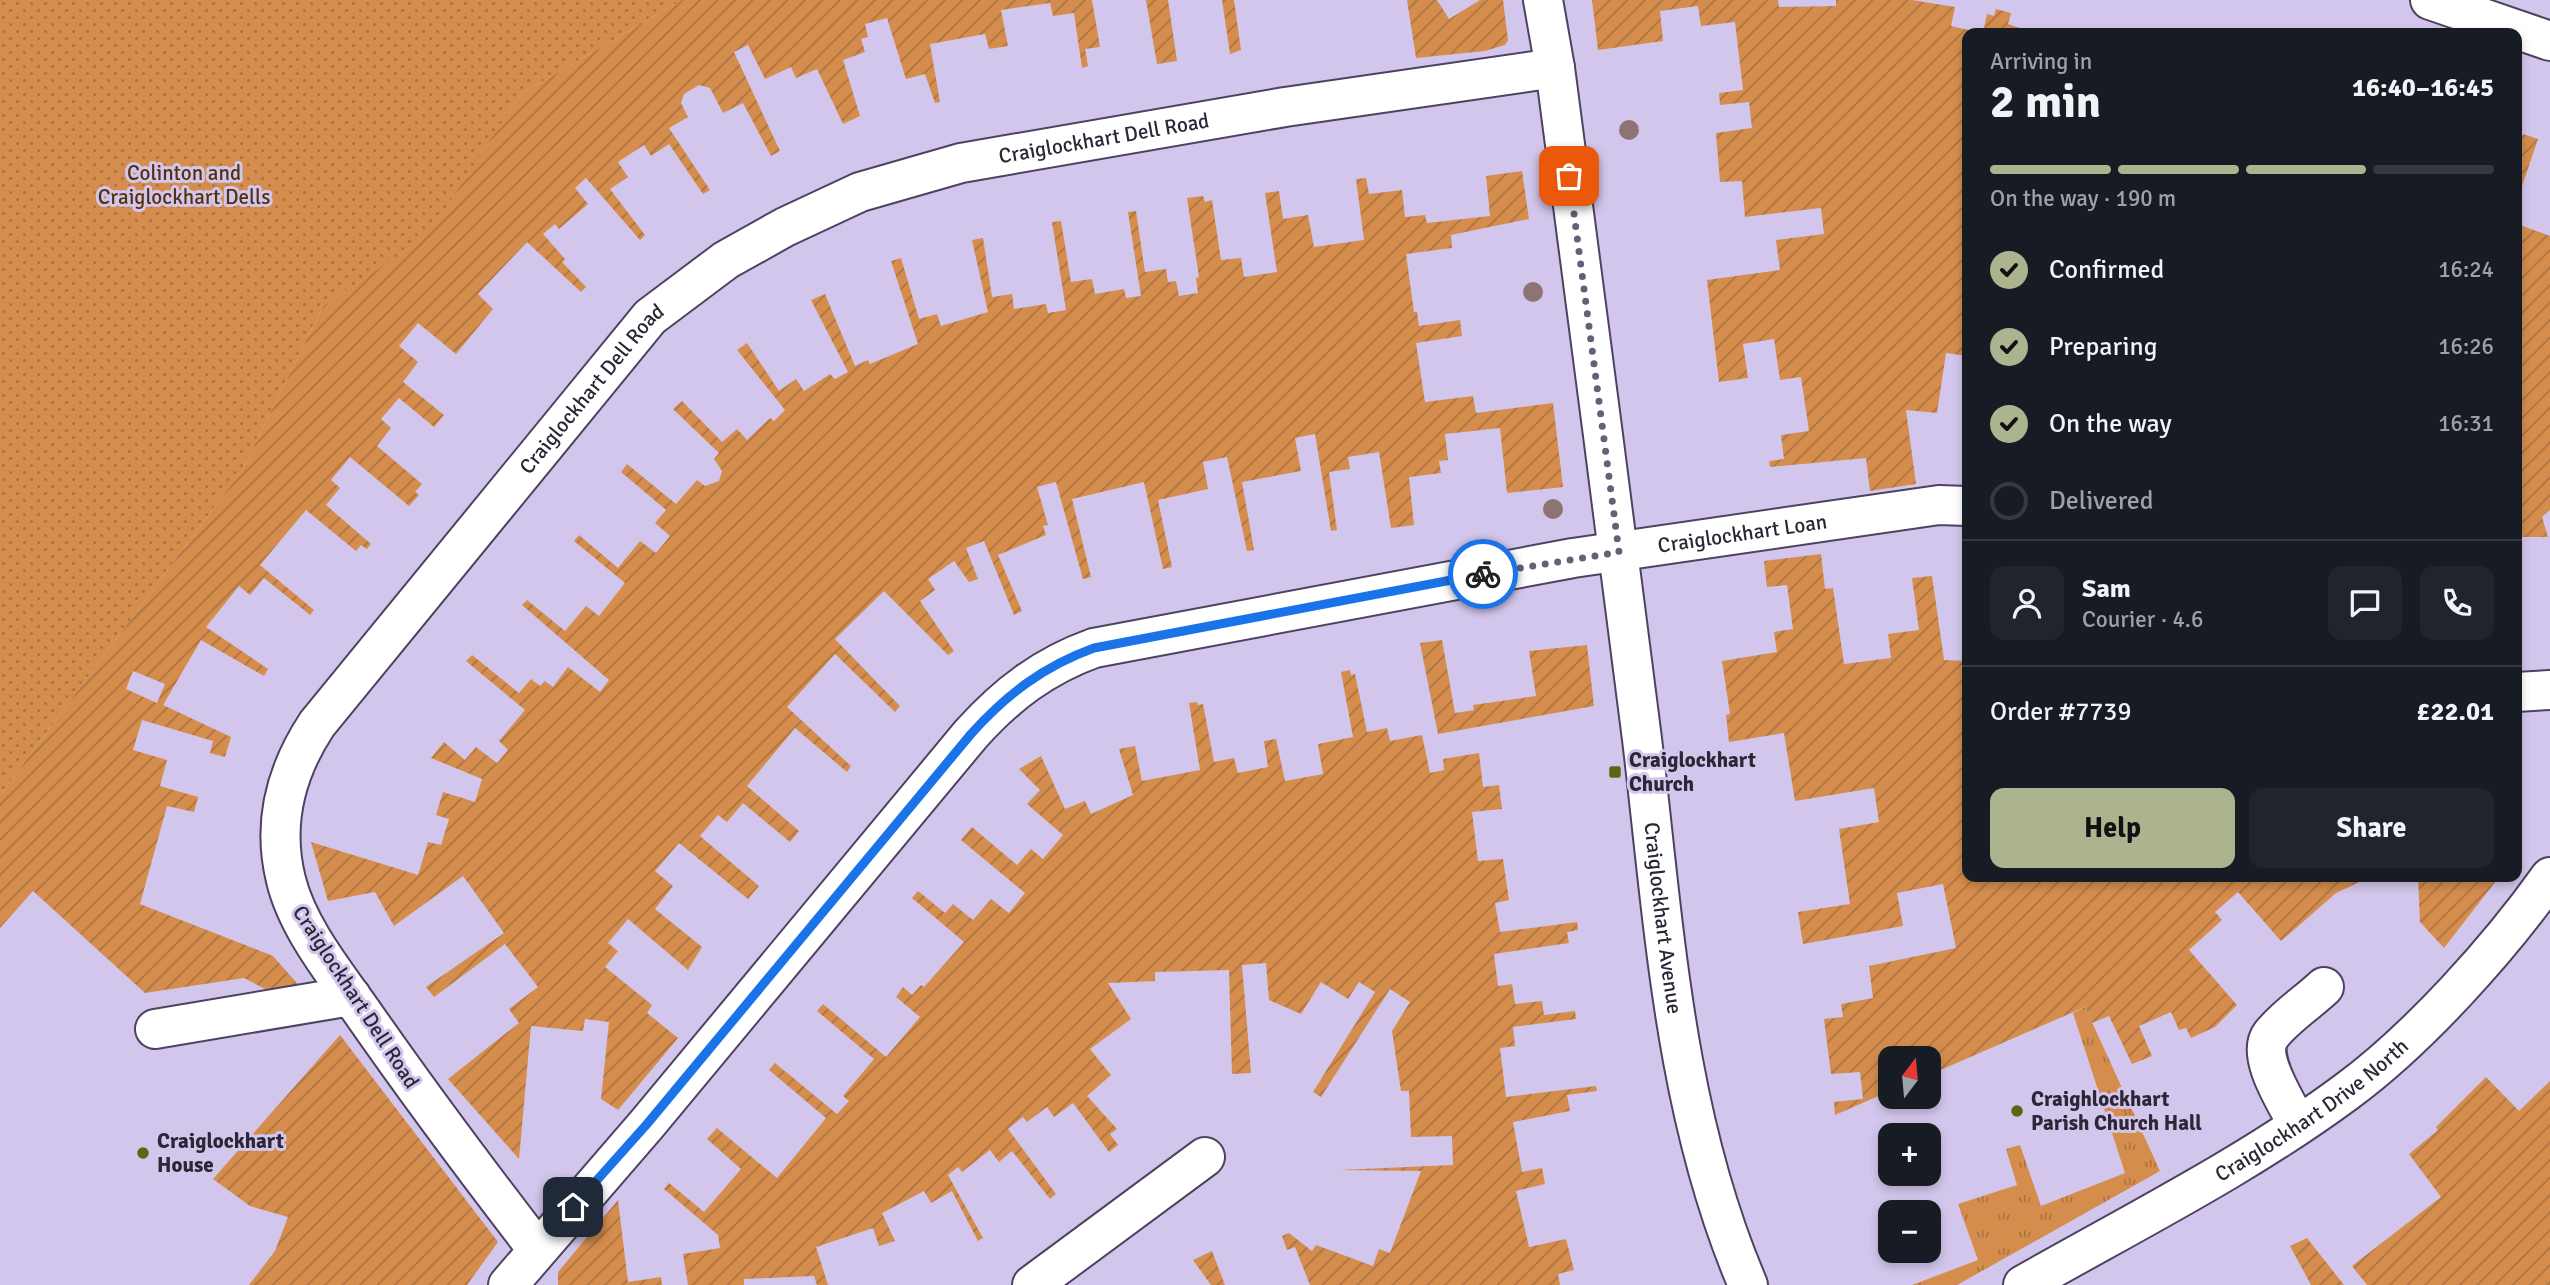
<!DOCTYPE html>
<meta charset="utf-8">
<style>
body{margin:0;font-family:Signika,sans-serif;background:#20242c;color:#f1f3f6;height:100vh;display:flex;flex-direction:column;font-size:26px;white-space:nowrap}
*{box-sizing:border-box;margin:0}
p{font-size:23px;color:#9ea1a6}
.icon{flex:none;width:38px;height:38px;fill:none;stroke:currentColor;stroke-width:2;stroke-linecap:round;stroke-linejoin:round}
.map{position:relative;flex:1;overflow:hidden}
.drawer{position:absolute;left:1962px;top:28px;width:560px;height:854px;display:flex;flex-direction:column;background:#171b24;border-radius:14px;box-shadow:0 4px 10px #0003}
.drawer>*{flex:none}
.needle{width:46px;rotate:16deg}
.buttons{position:absolute;left:1878px;top:1046px;display:grid;gap:14px}
.buttons a{display:grid;place-items:center;width:63px;height:63px;border-radius:14px;background:#171b24;box-shadow:0 4px 10px #0003;font-size:35px}
.pin{position:absolute;display:grid;place-items:center;width:60px;height:60px;color:#fff;margin:-30px;border-radius:14px;box-shadow:0 4px 10px #0006}
.courier{position:absolute;display:grid;place-items:center;width:70px;height:70px;margin:-35px;border:5px solid #1a73e8;border-radius:50%;background:#fff;color:#222;box-shadow:0 2px 9px #0007}
.headline em{font-style:normal;font-weight:700}
.headline div{display:flex;flex-direction:column-reverse}
.headline{display:flex;align-items:center;justify-content:space-between;height:119px;padding:0 28px}
h1{font-size:46px;font-weight:700;line-height:52px}
.bar{display:grid;grid-template-columns:repeat(4,1fr);gap:10px 7px;align-content:center;height:84px;padding:0 28px}
.bar i{height:9px;border-radius:5px;background:#363941}
.bar .on{background:#acb48f}
.bar p{grid-column:span 4}
.line{display:flex;align-items:center;gap:18px;padding:0 28px;border-top:2px solid #363941}
.line div{flex:1}
.round{display:grid;place-items:center;flex:none;width:74px;height:74px;border-radius:14px;background:#20242c}
ol{padding:0 28px;list-style:none}
li{display:flex;align-items:center;gap:21px;height:77px}
li p{margin-inline-start:auto}
li .icon{padding:7px;border-radius:50%;background:#acb48f;color:#111;stroke-width:4}
li:last-child{color:#9ea1a6}
li i{width:38px;height:38px;border:4px solid #363941;border-radius:50%}
.action{display:flex;gap:14px;margin-top:auto;padding:14px 28px}
.action a{flex:1;height:80px;border-radius:14px;background:#acb48f;color:#111;font-size:28px;font-weight:700;line-height:80px;text-align:center}
.action a+a{background:#20242c;color:#f1f3f6}
.map>svg:first-child{display:block}
.grass{fill:url(#grass-tufts)}
.park{fill:url(#park-dots)}
.garden{fill:url(#garden-furrows);fill-rule:evenodd}
.lines{fill:none;stroke-linecap:round;stroke-linejoin:round}
.minor-casing{stroke:#4e4262;stroke-width:42}
.minor{stroke:#fff;stroke-width:38}
.tree{fill:#8d7472}
.done{stroke:#665f76;stroke-width:7;stroke-dasharray:0 12.6}
.route{stroke:#1a73e8;stroke-width:9}
.poi-dot{fill:#586812;stroke:#d3c6ec;stroke-width:2.5}
.labels{text-anchor:middle;dominant-baseline:central;stroke-width:6;stroke-linejoin:round;paint-order:stroke}
.street-label{font-size:21px;fill:#2c2736;stroke:#d3c6ec}
.park-label{font-size:21px;fill:#53300e;stroke:#d3c6ec}
.poi-label{font-size:21px;font-weight:bold;fill:#2c2736;stroke:#d3c6ec;text-anchor:start}
</style>
<div class="map">
<svg width="2550" height="1285" viewBox="0 0 2550 1285">
<defs>
<pattern id="grass-tufts" width="24" height="20" patternUnits="userSpaceOnUse" patternTransform="scale(1.75)"><rect width="24" height="20" fill="#d58d4d"/><path d="M3 7l-1-3M5 7V3M7 7l1-3M15 17l-1-3M17 17v-4M19 17l1-3" fill="none" stroke="#ad7341"/></pattern>
<pattern id="park-dots" width="8" height="8" patternUnits="userSpaceOnUse" patternTransform="scale(1.75)"><rect width="8" height="8" fill="#d58d4d"/><path d="M2 2h.1M6 6h.1" fill="none" stroke="#ad7341" stroke-width="1.8" stroke-linecap="round"/></pattern>
<pattern id="garden-furrows" width="10" height="10" patternUnits="userSpaceOnUse" patternTransform="scale(1.75)"><rect width="10" height="10" fill="#d58d4d"/><path d="M-1 1l2-2M0 10L10 0M9 11l2-2" fill="none" stroke="#ad7341"/></pattern>
</defs>
<rect width="100%" height="100%" fill="#d3c6ec"/>
<!-- grass -->
<path class="grass" d="M2085 1007 2160 1171 1957 1285H1912L1978 1260 1958 1204 2017 1185 2006 1149 2020 1145 2041 1206 2125 1173 2073 1013Z"/>
<!-- park -->
<path class="park" d="M0 0H682L521 94 428 236 323 306 242 470 0 795Z"/>
<!-- garden -->
<path class="garden" d="M682 0H1092L1100 47 1085 49 1088 66 1082 68 1074 13 1053 16 1050 3 1001 10 1008 46 989 49 985 34 930 44 940 102 935 103 925 74 906 79 887 18 865 24 868 37 861 39 865 52 843 60 860 116 843 124 817 69 796 78 791 67 765 79 748 45 734 52 780 151 771 156 743 103 723 113 710 88 699 85 684 94 681 103 688 117 669 128 710 190 703 194 669 144 651 156 644 145 618 162 628 177 610 189 645 235 640 240 586 178 575 188 588 204 559 229 555 224 543 234 565 259 562 262 586 287 581 292 527 242 478 294 493 309 456 354 418 323 399 346 418 362 403 382 444 415 434 427 399 398 381 419 391 428 377 446 422 484 415 492 419 495 409 506 350 457 331 480 340 488 326 505 371 544 367 549 361 545 356 551 306 510 260 565 314 610 310 615 264 578 250 595 239 586 206 627 268 669 264 676 201 640 163 705 231 737 225 757 210 753 213 741 142 720 133 750 167 760 160 786 198 797 194 812 167 806 140 904 273 956 310 998 298 1006 244 978 145 993 33 891 0 928V795L242 470 323 306 427 236 521 94ZM133 671 165 684 157 703 126 689Z
M1146 0H1168L1177 61 1157 64Z
M1222 0H1234L1241 50 1230 54Z
M1407 0H1437L1449 19 1480 0H1503L1508 40 1505 45 1485 51 1416 58Z
M1592 0H1778L1779 7 1836 6V0H1912L1955 7 1951 26 1982 33H1967V356L1946 353 1937 413 1906 410 1916 484 1870 491 1866 458 1770 467 1769 461 1784 459 1781 435 1809 431 1801 377 1780 380 1774 339 1743 344 1748 378 1719 382 1707 280 1780 270 1776 240 1824 234 1821 208 1745 217 1742 181 1720 182 1716 133 1752 128 1749 102 1720 105 1719 93 1743 90 1735 22 1701 26 1698 6 1660 11 1663 41 1598 50Z
M1996 9 2011 13 2008 24 2035 33H1983L1987 14 1994 16Z
M2523 134 2538 139 2517 201V154Z
M1522 171 1529 219 1451 235 1452 248 1406 254 1414 312H1417L1419 326 1460 320 1462 336 1416 343 1425 402 1473 396 1476 413 1553 403 1563 487 1507 493 1500 428 1445 434 1448 460 1439 461 1441 473 1409 477 1414 525 1391 528 1379 452 1348 457 1350 469 1329 472 1337 530 1331 531 1315 434 1295 438 1301 471 1242 482 1254 550 1247 551 1227 457 1203 462 1208 489 1158 500 1172 567 1163 569 1144 482 1072 499 1091 577 1083 579 1056 482 1037 487 1048 525 1043 526 1046 535 998 555 1022 611 1014 615 984 541 966 548 978 579 969 582 954 561 928 579 935 590 920 601 954 651 948 655 884 591 835 639 900 706 895 712 835 654 787 707 851 766 847 772 795 728 747 786 799 831 790 842 743 803 727 822 718 815 700 836 759 886 748 899 679 843 655 871 673 886 655 909 702 947 688 970 628 919 608 943 618 951 605 967 652 1005 647 1013 678 1038 618 1110 601 1099 609 1022 585 1019 583 1031 531 1026 519 1159 448 1079 519 1023 509 1009 538 987 505 944 434 997 426 987 504 933 463 876 394 926 375 892 328 901 311 842 418 875 428 842 441 845 449 819 436 815 443 792 475 802 482 779 431 758 444 742 465 760 476 747 497 763 508 750 499 741 525 710 466 661 472 655 519 693 531 679 540 686 545 681 553 687 568 667 600 692 609 680 522 605 527 600 565 631 586 606 599 616 625 583 574 541 579 535 618 568 640 541 656 553 670 536 655 523 666 510 621 472 627 464 676 504 697 480 705 486 719 481 722 471 714 459 719 453 673 409 682 401 722 442 737 429 747 440 770 418 774 421 785 410 737 350 747 343 779 391 796 379 804 391 830 374 835 379 848 372 811 300 825 294 855 366 868 360 870 364 918 344 891 261 901 258 919 319 937 314 941 326 988 312 972 240 983 238 992 297 1012 294 1014 309 1046 304 1048 313 1066 310 1052 222 1061 221 1071 282 1092 279 1095 294 1124 289 1126 298 1141 296 1128 212 1136 211 1145 272 1166 269 1168 282 1176 281 1179 296 1198 293 1196 278 1199 277 1187 198 1203 196 1205 202 1212 200 1221 260 1241 258 1244 277 1277 272 1265 193 1279 191 1283 219 1308 215 1314 247 1364 240 1356 179 1366 178 1369 194 1402 190 1405 217 1425 215 1427 223 1490 216 1486 176Z
M2517 224 2550 236V510L2542 517 2548 537H2517Z
M1821 554 1825 589 1833 588 1844 664 1891 658 1888 634 1919 630 1912 578 1932 576 1944 660 1967 661V877L2368 878 2336 893 2281 941 2238 892 2215 912 2222 920 2189 950 2237 1005 2215 1027 2191 1038 2186 1028 2179 1030 2171 1012 2139 1026 2152 1056 2132 1064 2109 1016 2092 1023 2085 1007 1929 1075 1928 1059H1890V1091L1835 1115 1834 1102 1863 1099 1860 1072 1831 1074 1824 1019 1843 1017 1841 1004 1873 998 1869 966 1956 948 1943 884 1897 893 1903 926 1803 944 1798 912 1850 904 1839 829 1879 822 1874 788 1795 801 1784 733 1729 742 1726 715 1730 714 1722 661 1777 652 1774 632 1793 629 1787 585 1767 587 1764 561Z
M1442 640 1455 713 1474 710 1473 705 1536 696 1529 651 1587 645 1594 706 1438 734 1420 643Z
M1350 670 1351 675 1355 674 1367 732 1387 728 1390 741 1422 735 1430 773 1444 770 1443 759 1479 753 1483 787 1499 785 1502 809 1472 812 1478 861 1503 859 1509 900 1495 903 1500 932 1577 922 1578 930 1567 932 1569 943 1494 954 1498 986 1512 984 1515 1004 1542 1001 1544 1015 1575 1011 1576 1019 1513 1027 1515 1046 1500 1048 1506 1097 1596 1086 1597 1091 1567 1095 1570 1111 1513 1122 1522 1172 1542 1168 1545 1184 1516 1191 1529 1247 1566 1239 1574 1270 1558 1274 1560 1285H1310L1295 1247 1287 1250 1282 1236 1289 1233 1312 1251 1316 1245 1373 1266 1379 1249 1390 1253 1421 1171 1339 1170 1453 1165 1452 1136 1411 1137 1409 1091H1401L1392 1031 1410 1002 1390 989 1321 1097 1313 1092 1375 992 1359 982 1348 999 1321 982 1301 1014 1269 1000 1266 963 1242 965 1251 1073 1232 1074 1229 970 1155 972V981L1108 983 1131 1019 1090 1049 1111 1075 1087 1096 1117 1129 1110 1134 1118 1145 1109 1152 1073 1103 1054 1117 1047 1107 1027 1122 1023 1117 1008 1129 1056 1194 1050 1199 1012 1151 999 1162 990 1150 962 1172 958 1167 948 1175 983 1238 978 1241 952 1191 931 1203 924 1191 882 1213 895 1241 879 1246 873 1228 816 1247 828 1285H817L814 1276 744 1279V1285H688L683 1254 720 1248 718 1235 664 1189 669 1183 704 1212 741 1169 707 1139 717 1128 777 1178 826 1118 769 1070 775 1063 837 1114 849 1101 843 1096 874 1059 817 1011 823 1004 886 1057 920 1017 896 997 903 987 912 995 921 985 924 987 964 942 912 898 918 891 945 913 953 904 973 920 991 899 1009 913 1025 893 961 840 972 827 1017 865 1031 849 1043 859 1063 835 1027 804 1040 790 1019 769 1041 756 1065 809 1085 801 1091 814 1133 795 1119 749 1135 746 1142 781 1200 770 1189 703 1197 702 1198 705 1203 704 1214 762 1234 758 1238 773 1268 767 1264 741 1276 739 1285 781 1323 774 1318 744 1353 737 1341 672Z
M2418 877H2499L2444 948 2420 922Z
M340 1035 498 1242 467 1285H249L275 1251 288 1217 250 1206 213 1179Z
M2486 1077 2519 1111 2550 1081V1285H2367L2352 1266 2441 1197 2409 1154 2438 1130 2436 1127Z
M618 1200 628 1282 661 1277 662 1285H558V1272Z
M2307 1238 2344 1285H2311L2290 1246Z
M1212 1251 1225 1285H1211L1193 1260Z"/>
<g class="lines">
<!-- minor casing -->
<g class="minor-casing">
<g id="minor">
<path id="s1" d="M1543 0 1555 68C1584 292 1614 515 1642 739 1664 923 1674 1113 1748 1285"/>
<path d="M2430 0 2550 41"/>
<path d="M2516 692 2550 690"/>
<path d="M155 1029 351 996"/>
<path d="M2298 1125C2288 1105 2255 1056 2271 1035 2285 1017 2307 1003 2324 987"/>
<path id="s2" d="M537 1249C476 1170 417 1091 360 1009 333 971 297 926 286 880 272 824 286 771 317 724L650 317 726 260 785 227 860 192 961 163 1285 107 1555 68"/>
<path id="s3" d="M508 1285 647 1124 971 734C1007 694 1044 666 1094 648L1573 558 1939 505 1967 506"/>
<path d="M1032 1285 1205 1157"/>
<path id="s4" d="M2023 1285C2132 1223 2246 1166 2346 1092 2417 1040 2499 949 2550 877"/>
</g>
</g>
<!-- minor -->
<use href="#minor" class="minor"/>
</g>
<!-- trees -->
<g class="tree">
<circle cx="1629" cy="130" r="10"/>
<circle cx="1533" cy="292" r="10"/>
<circle cx="1553" cy="509" r="10"/>
</g>
<g class="lines">
<!-- done -->
<path class="done" d="M1483 574 1619 552 1569 176"/>
<!-- route -->
<path class="route" d="M573 1207 647 1124 971 734C1007 694 1044 666 1094 648L1483 574"/>
</g>
<!-- markers -->
<g class="poi-dot">
<rect x="1608" y="765" width="14" height="14" rx="3.5"/>
<circle cx="2017" cy="1111" r="7"/>
<circle cx="143" cy="1153" r="7"/>
</g>
<g class="labels">
<!-- street labels -->
<g class="street-label">
<text stroke="none"><textPath href="#s2" startOffset="1633">Craiglockhart Dell Road</textPath></text>
<text stroke="none"><textPath href="#s2" startOffset="1045">Craiglockhart Dell Road</textPath></text>
<text stroke="none"><textPath href="#s3" startOffset="1530">Craiglockhart Loan</textPath></text>
<text stroke="none"><textPath href="#s1" startOffset="926">Craiglockhart Avenue</textPath></text>
<text transform="translate(356 997) rotate(57)">Craiglockhart Dell Road</text>
<text stroke="none"><textPath href="#s4" startOffset="338">Craiglockhart Drive North</textPath></text>
</g>
<!-- park labels -->
<g class="park-label">
<text x="184" y="173">Colinton and<tspan x="184" dy="24">Craiglockhart Dells</tspan></text>
</g>
<!-- poi labels -->
<g class="poi-label">
<text x="1629" y="760">Craiglockhart<tspan x="1629" dy="24">Church</tspan></text>
<text x="2031" y="1099">Craighlockhart<tspan x="2031" dy="24">Parish Church Hall</tspan></text>
<text x="157" y="1141">Craiglockhart<tspan x="157" dy="24">House</tspan></text>
</g>
</g>
</svg>
<div class="buttons">
<a><svg class="needle" viewBox="-14 -14 28 28"><path d="M0-13l5 13h-10z" fill="#e53935"/><path d="M0 13l5-13h-10z" fill="#9ea1a6"/></svg></a>
<a>+</a>
<a>−</a>
</div>
<div class="pin" style="left:1569px;top:176px;background:#ea580c"><svg class="icon" aria-label="bag" viewBox="0 0 24 24"><path d="M5 8h14l-1 12H6zM9 8a3 3 0 0 1 6 0"/></svg></div>
<div class="pin" style="left:573px;top:1207px;background:#1f2937"><svg class="icon" aria-label="home" viewBox="0 0 24 24"><path d="M3 11l9-7 9 7M6 9v11h12V9"/></svg></div>
<div class="courier" style="left:1483px;top:574px"><svg class="icon" aria-label="bike" viewBox="0 0 24 24"><circle cx="6" cy="16" r="4"/><circle cx="18" cy="16" r="4"/><path d="M6 16l4-8h5l3 8M10 8l3 8H6M13 5h3"/></svg></div>
<section class="drawer">
<div class="headline"><div><h1>2 min</h1><p>Arriving in</p></div><em>16:40–16:45</em></div>
<div class="bar"><i class="on"></i><i class="on"></i><i class="on"></i><i></i><p>On the way · 190 m</p></div>
<ol>
<li><svg class="icon" aria-label="check" viewBox="0 0 24 24"><path d="M5 12l5 5 9-10"/></svg>Confirmed<p>16:24</p></li>
<li><svg class="icon" aria-label="check" viewBox="0 0 24 24"><path d="M5 12l5 5 9-10"/></svg>Preparing<p>16:26</p></li>
<li><svg class="icon" aria-label="check" viewBox="0 0 24 24"><path d="M5 12l5 5 9-10"/></svg>On the way<p>16:31</p></li>
<li><i></i>Delivered</li>
</ol>
<div class="line" style="height:126px"><a class="round"><svg class="icon" aria-label="person" viewBox="0 0 24 24"><circle cx="12" cy="8" r="4"/><path d="M4 21q1-7 8-7t8 7"/></svg></a><div><b>Sam</b><p>Courier · 4.6</p></div><a class="round"><svg class="icon" aria-label="chat" viewBox="0 0 24 24"><path d="M4 5h16v11H9l-5 4z"/></svg></a><a class="round"><svg class="icon" aria-label="phone" viewBox="0 0 24 24"><path d="M5 4h4l2 5-3 2q2 4 5 5l2-3 5 2v4C11 20 4 13 5 4z"/></svg></a></div>
<div class="line" style="height:91px"><div>Order #7739</div><b>£22.01</b></div>
<div class="action"><a>Help</a><a>Share</a></div>
</section>
</div>
